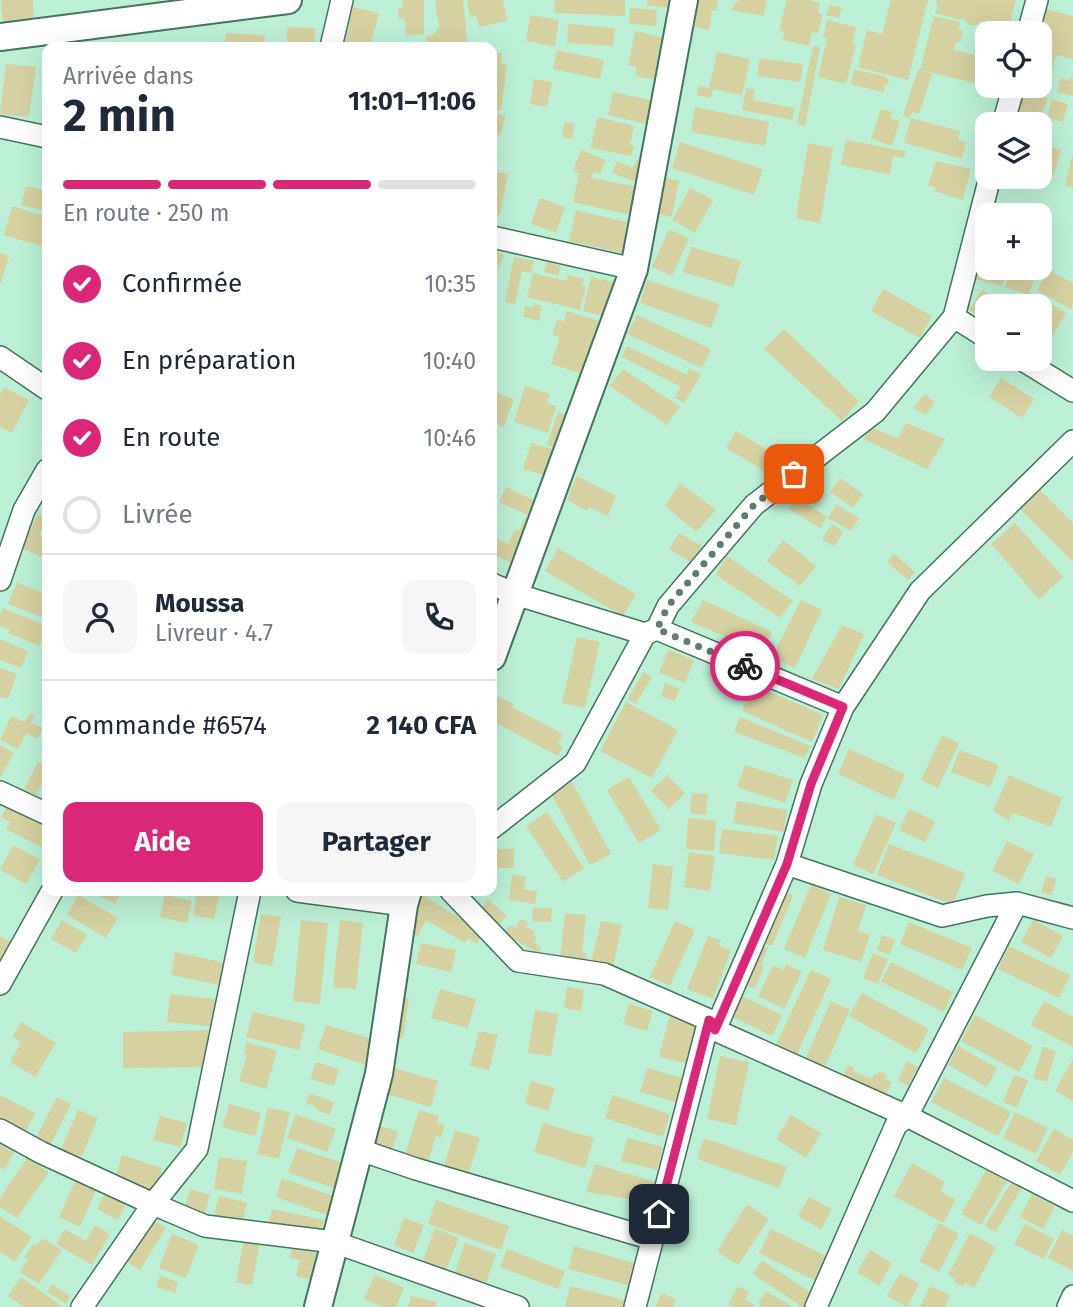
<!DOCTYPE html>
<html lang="fr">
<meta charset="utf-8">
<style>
body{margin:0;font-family:"Fira Sans",sans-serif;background:#f6f6f7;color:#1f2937;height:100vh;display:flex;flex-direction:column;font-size:26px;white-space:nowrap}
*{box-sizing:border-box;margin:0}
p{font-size:23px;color:#747a83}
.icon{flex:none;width:38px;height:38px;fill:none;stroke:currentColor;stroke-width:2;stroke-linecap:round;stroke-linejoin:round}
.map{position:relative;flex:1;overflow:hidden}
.details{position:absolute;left:42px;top:42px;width:455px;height:854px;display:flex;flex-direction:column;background:#fff;border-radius:14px;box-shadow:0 7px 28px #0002}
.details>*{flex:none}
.controls{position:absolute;left:975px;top:21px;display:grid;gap:14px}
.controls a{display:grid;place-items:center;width:77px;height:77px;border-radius:14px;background:#fff;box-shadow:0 7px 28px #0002;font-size:35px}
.pin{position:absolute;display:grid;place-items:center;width:60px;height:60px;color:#fff;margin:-30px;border-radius:14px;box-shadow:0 4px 10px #0006}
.courier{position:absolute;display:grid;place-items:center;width:70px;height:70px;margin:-35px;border:5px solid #db2777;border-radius:50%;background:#fff;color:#222;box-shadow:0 2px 9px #0007}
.summary em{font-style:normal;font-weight:700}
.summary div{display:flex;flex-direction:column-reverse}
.summary{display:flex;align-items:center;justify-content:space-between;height:119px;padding:0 21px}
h1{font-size:46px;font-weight:700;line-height:52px}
.bar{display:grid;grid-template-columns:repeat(4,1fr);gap:10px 7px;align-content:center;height:84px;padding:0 21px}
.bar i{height:9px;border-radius:5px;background:#e0e1e3}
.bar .on{background:#db2777}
.bar p{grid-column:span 4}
.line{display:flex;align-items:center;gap:18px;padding:0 21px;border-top:2px solid #e0e1e3}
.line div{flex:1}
.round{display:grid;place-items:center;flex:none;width:74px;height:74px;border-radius:14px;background:#f6f6f7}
ol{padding:0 21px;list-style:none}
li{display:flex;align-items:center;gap:21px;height:77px}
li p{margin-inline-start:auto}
li .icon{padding:7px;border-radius:50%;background:#db2777;color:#fff;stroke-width:4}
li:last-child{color:#747a83}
li i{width:38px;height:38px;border:4px solid #e0e1e3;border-radius:50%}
.action{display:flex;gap:14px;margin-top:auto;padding:14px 21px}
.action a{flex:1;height:80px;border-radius:14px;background:#db2777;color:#fff;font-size:28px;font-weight:700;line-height:80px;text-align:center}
.action a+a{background:#f6f6f7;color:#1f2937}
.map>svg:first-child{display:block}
.building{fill:#d5d1a0}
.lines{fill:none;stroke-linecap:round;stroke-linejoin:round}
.minor-casing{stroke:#44755f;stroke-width:24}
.tertiary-casing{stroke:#44755f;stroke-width:30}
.minor{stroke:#fff;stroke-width:21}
.tertiary{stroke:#fff;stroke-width:26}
.done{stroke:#5d7d6d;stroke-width:7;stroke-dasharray:0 12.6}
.route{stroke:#db2777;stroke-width:9}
</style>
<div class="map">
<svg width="1073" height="1307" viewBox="0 0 1073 1307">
<rect width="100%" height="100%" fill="#bbf0d6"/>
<!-- building -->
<path class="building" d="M1 0H33L34 27 3 29Z
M402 0H424V34L406 36 404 18 399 19 398 8H403Z
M435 0H463L468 47H427L426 36 433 35 439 27Z
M467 0H503L507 21 479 27 476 16 470 17Z
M555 0H625V16L554 13Z
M647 0H676L674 9 647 5Z
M699 0H718L716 11 712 10 709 30 695 27Z
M740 0H767L764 16 731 10 736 1 739 2Z
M787 0H808L820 3 818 13 823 14 818 33 812 32 809 46 783 40 784 32 779 31Z
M891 0H928L908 80 858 67 867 30 882 34Z
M936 0H1016L1008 30 981 22 976 25H969L965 22 966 20 961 18 959 20 935 13 938 5 936 3Z
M829 5 842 8 839 18 826 15Z
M353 7 379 13 370 47 344 46Z
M630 8 657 10 656 26 629 24Z
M1046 9 1073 16V59L1056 55 1051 76 1046 75 1043 87 1040 86V33H1033L1040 11 1045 12Z
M530 15 559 20 555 46 526 41Z
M934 16 960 22 958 29 963 31 960 42H956L954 50 987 58V86L920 70Z
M827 20 856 27 852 44 856 45 846 84 818 77 827 39 823 38Z
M568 24 615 28 613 46 567 43Z
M287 27 315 28V47H287Z
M635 31 666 38 661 81 635 76 637 67 628 66Z
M226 33 265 35 264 47H225Z
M813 46 820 47 805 126 797 124Z
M557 50 604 60 600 79 553 69Z
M492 52 502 53 501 64 507 65 501 110 492 109V82L494 63H492Z
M717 52 750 59 742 95 713 89 711 98 696 95 699 86 709 88Z
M760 58 803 64 800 82 757 76Z
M6 64 36 67 29 117 0 114Z
M918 69 932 74 919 114 912 112 910 119 903 116Z
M854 70 886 76 885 78 889 79 888 85 885 84 884 92 851 85Z
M1070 77 1073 78V96L1057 92 1061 78 1069 81Z
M534 79 552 82 547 107 530 104Z
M746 88 755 90 753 100 795 108 792 120 742 110Z
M1022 90 1048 98 1038 124H1028L1013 120Z
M613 92 655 101 650 125 608 115Z
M1052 99 1068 104 1063 122 1047 117Z
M695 107 769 122 765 146 691 132Z
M881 109 892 112 890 118 900 121 892 146 871 139Z
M492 113 505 116 501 135 492 133Z
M598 117 634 126 630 145H634L631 156 590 148Z
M911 118 960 131 958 140 966 142 962 159 904 143Z
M565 122 575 124 572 139 562 137Z
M846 140 905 151 904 158 893 156 890 174 841 165Z
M680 142 763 169 754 195 672 168Z
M808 143 833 148 820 223 796 218Z
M1040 144 1061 150 1052 179 1040 175Z
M581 150 606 160 600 174 594 172 591 178 640 187 634 216 573 202 579 173 573 171Z
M1072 157H1073V187L1065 185Z
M637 160 646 163 641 184 612 173 617 161 633 168Z
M936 161 971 169 963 200 934 191 936 187 928 186Z
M492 171 508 174 500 215 492 213Z
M661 177 679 181 672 217 654 213Z
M26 186 47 191V211L21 205Z
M690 188 713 200 695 233 672 220Z
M540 198 565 207 556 233 531 224Z
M12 206 47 217V248L4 235Z
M576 210 634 224 627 254 569 241Z
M669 229 689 239 672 276 652 267Z
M984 244 987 245V268H1007L1002 286 974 279Z
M691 247 741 261 733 287 683 272Z
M492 251 504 255 500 266 492 264Z
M0 253 9 256 1 283H0Z
M514 257 534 261 531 273 522 271 515 304 505 302Z
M547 262 561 266 558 276 544 272Z
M1011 268H1038L1029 295 1005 287Z
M1048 270 1073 283V304L1071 309 1037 291Z
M533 273 566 281 568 275 584 279 582 286 586 287 580 310 527 297Z
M591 277 617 283 608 317 583 311Z
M647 280 720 304 711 328 640 303Z
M883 289 932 316 920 338 871 311Z
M982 290 1009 306H987V321L969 310Z
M1046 301 1066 313 1042 353 1040 352V311Z
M534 304 542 306 539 321 523 317 525 306 533 307Z
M567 311 602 322 586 375 551 364 560 337 552 335 557 319 564 322Z
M637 315 711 349 702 368 627 334Z
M784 329 859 401 842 421 764 349Z
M627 346 687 375 689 368 701 375 684 403 675 398 681 387 622 357Z
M623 369 680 407 667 425 610 386Z
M1001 378 1034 399 1022 418 989 397Z
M525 386 550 394 547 403 556 406 548 433 514 422Z
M4 387 29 400 12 433 0 427V395Z
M492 391 514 399 504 427 492 423Z
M925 394 935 402 926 415 913 408Z
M558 412 571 416 560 449 547 445Z
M906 423 945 439 927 469 863 439 872 428 898 438Z
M736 431 783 459 773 476 726 448Z
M531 443 558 451 550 477 523 469Z
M577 476 616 496 608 516 589 507 587 511 567 500Z
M840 478 863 494 853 508 830 492Z
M680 483 716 510 696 532 665 506Z
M1036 486 1073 523V562L1017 506Z
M506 487 540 503 534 518 499 502Z
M797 498 827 517 820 528 789 509Z
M836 504 859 518 851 531 828 518Z
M38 514 47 518 39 535 47 539V549L43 558 22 548Z
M525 518 537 523 513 564 492 554V536L508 544 515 529 519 531Z
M1015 523 1063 577 1039 599 991 544Z
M832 524 843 532 834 547 822 539Z
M679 533 704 547 694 564 669 549Z
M783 540 816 566 800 586 767 561Z
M558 548 636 594 623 616 545 571Z
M894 554 915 572 908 580 887 562Z
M727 556 793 601 780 618 716 575Z
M17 582 47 595V619L8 604Z
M703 600 772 632 762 652 691 622Z
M801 600 822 610 795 668 772 657Z
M3 608 47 626 39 646 8 633 10 630 0 626V615Z
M842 625 864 634 839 689 812 679Z
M577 637 600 642 585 708 562 703Z
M0 639 28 651 21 668 0 660Z
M668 650 694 660 685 683 659 673Z
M0 668 17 674 8 699 0 697Z
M643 672 652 677 636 704 628 699Z
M665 683 680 689 675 701 661 696Z
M753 685 823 715 812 742 742 711Z
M493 694 514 704 512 707 563 734 558 744 563 747 558 756 492 721V696Z
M626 702 678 730 652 778 600 751Z
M30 713 35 716 31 723 43 728 37 739 26 733 18 749 0 740 11 716 25 722Z
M740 717 810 746 805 758 734 732Z
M942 735 959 743 938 788 921 780Z
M0 745 14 753 0 778Z
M849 749 905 774 894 800 838 774Z
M960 750 999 765 990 787 951 772Z
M38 762 47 767V773L36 795 24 789Z
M745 765 793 780 785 803 737 787Z
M667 775 685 793 669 809 651 791Z
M1009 775 1062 798 1051 827 1013 813 1009 821 993 811Z
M629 777 661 830 639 843 607 790Z
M572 782 611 854 590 865 551 794Z
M692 793 708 794 706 815 690 814Z
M737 801 787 810 784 832 733 823Z
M9 803 47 822V850L6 829 10 822 1 817Z
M909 809 935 821 925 842 899 830Z
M547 812 584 868 563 882 526 826Z
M876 814 896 823 873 874 853 865Z
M688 818 716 820 714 851 686 849Z
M722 829 778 836 774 860 719 853Z
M1007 841 1034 854 1019 884 992 871Z
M889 844 965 873 953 905 877 875Z
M13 845 40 860 26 884 0 870Z
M494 849H514V868H495Z
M689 852 715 856 710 891 684 887Z
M653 864 673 867 668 910 648 908Z
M512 875 526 876 524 890 537 891 535 904 509 900Z
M1046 876 1057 879 1051 895 1041 892Z
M811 885 831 894 805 958 784 949Z
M784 888 789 890 787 893 793 895 772 946 761 942Z
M89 891H122L115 904Z
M197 891H220L214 919 193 916Z
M416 891 474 927 471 931 481 937 477 944 468 938 465 943 426 920 418 936 404 932Z
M78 895 118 918 106 938 67 915Z
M165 895 192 901 187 923 160 917Z
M839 897 866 905 858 931 870 935 861 962 823 950Z
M488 899 507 916 499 924 486 917 479 910Z
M533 907 552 909 551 922 532 921Z
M565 913 586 915 582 953H587L586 961 560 958Z
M261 914 281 917 272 966 253 962Z
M521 919 528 922 526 927 535 931 533 935 537 937 534 943 541 947 539 953 504 934 509 925 516 928Z
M62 920 87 935 76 953 51 939Z
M301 920 328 923 320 1004 293 1001Z
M340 920 363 923 356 989 333 987Z
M1033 920 1063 936 1051 958 1021 942Z
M601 921 622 925 613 967 591 963Z
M675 921 695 930 670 986 650 977Z
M909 922 972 948 962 970 900 944Z
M882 935 895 940 889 955 877 950Z
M0 936 11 942 0 967Z
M708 936 721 940 719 946 731 950 713 999 687 989Z
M421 943 456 950 451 972 416 964Z
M760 945 768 948 761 965 764 966 755 989 743 984Z
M1009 946 1070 975 1059 998 998 969Z
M175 952 230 964 225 986 171 975Z
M873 953 888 959 878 984 863 978Z
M891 962 953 992 944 1012 881 982Z
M786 964 802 972 784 1009 758 996 773 965 783 970Z
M811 970 831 979 795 1059 774 1049Z
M397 971 409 973 405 998H409L403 1038 388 1036Z
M567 987 584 990 581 1011 564 1008Z
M440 989 476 999 468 1028 431 1018Z
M862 993 929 1029 916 1053 849 1016Z
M170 994 224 1000 221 1027 167 1022Z
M742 996 782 1015 772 1036 732 1017Z
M831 1001 850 1010 823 1071 804 1062Z
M1044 1001 1073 1017V1047L1031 1025Z
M629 1004 653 1011 647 1031 623 1024Z
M535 1010 558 1014 551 1056 528 1053Z
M253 1012 305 1024 299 1050 246 1037Z
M670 1013 700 1020 689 1064 659 1057Z
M975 1015 1033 1046 1019 1072 961 1041Z
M21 1022 56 1043 35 1077 10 1062 21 1042 13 1036Z
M326 1025 375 1040 366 1065 318 1049Z
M208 1030V1067L123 1068V1032Z
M479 1031 498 1035 489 1070 470 1066Z
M247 1042 277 1051 266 1089 239 1081 247 1055 244 1053Z
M958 1046 997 1068 987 1087 948 1065Z
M1043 1047 1056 1051 1047 1082 1033 1078Z
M720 1056 749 1062 736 1125 707 1119Z
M1073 1059V1101L1055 1091Z
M907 1061 918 1067 908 1086 898 1080Z
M316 1062 339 1069 334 1086 310 1079Z
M848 1065 854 1068 853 1071 871 1079 874 1074 877 1075 879 1071 887 1075 885 1079 892 1082 884 1099 841 1080Z
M391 1067 438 1081 431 1107 383 1093Z
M647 1068 686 1079 680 1103 640 1092Z
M1014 1075 1028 1080 1017 1108 1003 1102Z
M944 1078 1011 1112 998 1136 931 1102Z
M531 1081 555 1088 548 1111 525 1104Z
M309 1093 334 1102 330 1115 316 1110V1107L306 1103Z
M0 1095 35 1113 22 1139 0 1127Z
M612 1095 670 1114 663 1137 605 1118Z
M57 1097 71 1104 46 1153 32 1146Z
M229 1104 261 1113 255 1136 222 1127Z
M268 1108 290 1112 279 1159 257 1154Z
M78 1110 98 1118 78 1165 58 1156Z
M419 1110 439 1116 437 1123 445 1125 441 1138 436 1136 428 1162 405 1155Z
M1015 1112 1048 1128 1036 1154 1003 1138Z
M296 1114 336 1129 327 1152 287 1138Z
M791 1115 821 1133 806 1158 776 1139Z
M160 1116 187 1123 180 1147 153 1140Z
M543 1123 594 1138 585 1168 534 1152Z
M376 1125 398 1131 391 1154 369 1148Z
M1054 1129 1073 1140V1152L1060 1175 1036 1161Z
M455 1130 480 1138 467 1178 443 1170Z
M627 1138 663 1147 657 1170 621 1161Z
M704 1138 787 1167 779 1188 697 1159Z
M0 1144 14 1153 4 1170 0 1168Z
M297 1148 346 1164 338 1189 288 1173Z
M122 1155 162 1168 155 1193 115 1180Z
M219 1157 247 1161 242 1194 214 1189Z
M27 1158 49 1172 17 1218 0 1207V1198Z
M991 1162 1011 1174 981 1225 961 1214Z
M912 1163 945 1182 940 1191 956 1200 943 1223 894 1196Z
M595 1164 656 1182 653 1203 586 1192Z
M1015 1176 1025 1182 996 1232 985 1226Z
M282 1178 336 1197 330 1216 276 1197Z
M76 1179 97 1188 80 1227 59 1217Z
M190 1189 210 1195 203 1220 183 1214Z
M105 1193 126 1204 118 1220 97 1209Z
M1032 1194 1055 1207 1043 1229 1020 1217Z
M219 1196 247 1203 241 1227 213 1220Z
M809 1197 832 1209 821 1229 798 1216Z
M436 1200 509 1226 501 1250 428 1224Z
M747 1204 769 1219 738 1265 717 1251Z
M272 1209 324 1220 320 1237 268 1227Z
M0 1216 32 1237 15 1262 0 1252Z
M404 1218 424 1225 413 1253 394 1245Z
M153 1220 166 1228 140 1270 127 1262Z
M939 1223 959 1234 939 1272 919 1261Z
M1025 1224 1054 1239 1044 1259 1014 1244Z
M95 1225 110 1234 92 1265 56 1244 65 1229 86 1241Z
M435 1228 459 1238 444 1275 421 1266Z
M771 1229 834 1260 822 1284 759 1253Z
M1062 1230 1073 1236V1271L1048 1258Z
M970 1233 996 1247 974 1288 965 1283 963 1287 954 1282 956 1279 948 1275Z
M172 1234 199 1245 186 1278 159 1268Z
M42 1238 62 1250 39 1284 20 1272 28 1260 24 1257 33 1244 37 1246Z
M244 1239 260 1242 252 1285 236 1282Z
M465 1243 496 1254 484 1289 453 1278Z
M574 1246 641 1265 635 1287 568 1269Z
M292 1248 316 1253 315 1260 318 1261 313 1280 296 1276 300 1260 290 1258Z
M507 1249 565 1271 558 1289 500 1267Z
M870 1250 892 1263 879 1286 857 1272Z
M762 1260 817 1297 810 1307H802L753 1274Z
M900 1273 919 1284 907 1307 887 1296Z
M375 1275 404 1288 396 1307H383L364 1299Z
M160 1276 178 1282 175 1293 156 1287Z
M21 1277 63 1307H24L8 1296Z
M52 1284 70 1296 66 1304 47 1292Z
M570 1286 632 1302 631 1307H565Z
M738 1286 749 1292 745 1300 755 1305 754 1307H734L728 1304Z
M930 1286 950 1295 945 1307H920Z
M766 1291 793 1307H764L758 1303Z
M661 1293 676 1299 673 1307H656Z
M411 1296 437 1302 435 1307H408Z"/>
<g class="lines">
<!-- minor casing -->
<g class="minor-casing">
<path id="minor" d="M1028 33 1037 0
M331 47 342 0
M1003 124 1014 86
M0 127 47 137
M492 237 634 269
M954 317 987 338
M0 357 47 389
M1021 359 1073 391
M0 580 24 510 47 470
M492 584 515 594 645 634
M657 629 843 707
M0 792 47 814
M492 828 575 763 645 634 657 629 668 606 754 505 875 412 954 317 990 177
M787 864 942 916 987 906 1017 903 1073 918
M297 891 404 905
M451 891 518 961 604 974 709 1020 714 1023 715 1030 907 1116 1073 1201
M0 984 52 891
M715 1030 787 864 811 784 843 707 920 591 1073 441
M0 1130 42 1153 153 1204 205 1226 334 1242 518 1307
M360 1150 416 1169 652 1239
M82 1307 153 1204 197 1149 250 891
M635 1307 709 1020
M816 1307 896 1125 907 1116 1017 903
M1068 1307 1073 1296"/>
</g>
<!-- tertiary casing -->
<g class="tertiary-casing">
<path id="tertiary" d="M0 37 288 0
M492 657 634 269 684 0
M318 1307 379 1074 404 905 408 891"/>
</g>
<!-- minor -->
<use href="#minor" class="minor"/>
<!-- tertiary -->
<use href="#tertiary" class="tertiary"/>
</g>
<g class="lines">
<!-- done -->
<path class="done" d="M745 666 657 629 668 606 754 505 794 474"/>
<!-- route -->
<path class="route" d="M659 1214 709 1020 714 1023 715 1030 787 864 811 784 843 707 745 666"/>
</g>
</svg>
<div class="controls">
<a><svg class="icon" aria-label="locate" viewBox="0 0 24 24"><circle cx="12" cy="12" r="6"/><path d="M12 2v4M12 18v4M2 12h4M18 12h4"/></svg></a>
<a><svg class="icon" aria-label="layers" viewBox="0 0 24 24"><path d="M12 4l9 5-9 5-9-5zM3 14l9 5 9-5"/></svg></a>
<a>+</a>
<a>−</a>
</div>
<div class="pin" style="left:794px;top:474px;background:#ea580c"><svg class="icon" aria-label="bag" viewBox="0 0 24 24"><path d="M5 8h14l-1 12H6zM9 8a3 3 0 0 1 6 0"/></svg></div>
<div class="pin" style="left:659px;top:1214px;background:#1f2937"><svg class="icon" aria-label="home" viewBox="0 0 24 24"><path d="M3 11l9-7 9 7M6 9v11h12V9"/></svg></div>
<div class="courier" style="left:745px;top:666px"><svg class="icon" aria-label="bike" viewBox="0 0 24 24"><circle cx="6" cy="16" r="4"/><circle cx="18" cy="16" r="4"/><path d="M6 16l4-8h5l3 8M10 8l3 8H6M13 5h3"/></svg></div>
<section class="details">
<div class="summary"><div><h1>2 min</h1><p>Arrivée dans</p></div><em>11:01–11:06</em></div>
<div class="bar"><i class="on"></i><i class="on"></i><i class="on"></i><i></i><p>En route · 250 m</p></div>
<ol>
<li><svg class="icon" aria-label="check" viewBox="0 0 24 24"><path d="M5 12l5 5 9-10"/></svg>Confirmée<p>10:35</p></li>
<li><svg class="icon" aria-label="check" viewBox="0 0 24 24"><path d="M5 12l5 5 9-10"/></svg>En préparation<p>10:40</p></li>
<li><svg class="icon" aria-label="check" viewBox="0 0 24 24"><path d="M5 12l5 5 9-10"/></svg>En route<p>10:46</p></li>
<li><i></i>Livrée</li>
</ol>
<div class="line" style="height:126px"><a class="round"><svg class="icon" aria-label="person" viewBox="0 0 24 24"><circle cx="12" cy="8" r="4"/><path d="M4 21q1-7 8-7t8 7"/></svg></a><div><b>Moussa</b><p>Livreur · 4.7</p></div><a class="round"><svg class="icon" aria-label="phone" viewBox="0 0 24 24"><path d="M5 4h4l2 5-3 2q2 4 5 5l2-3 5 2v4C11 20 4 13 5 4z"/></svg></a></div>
<div class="line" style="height:91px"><div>Commande #6574</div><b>2 140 CFA</b></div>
<div class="action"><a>Aide</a><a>Partager</a></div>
</section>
</div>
